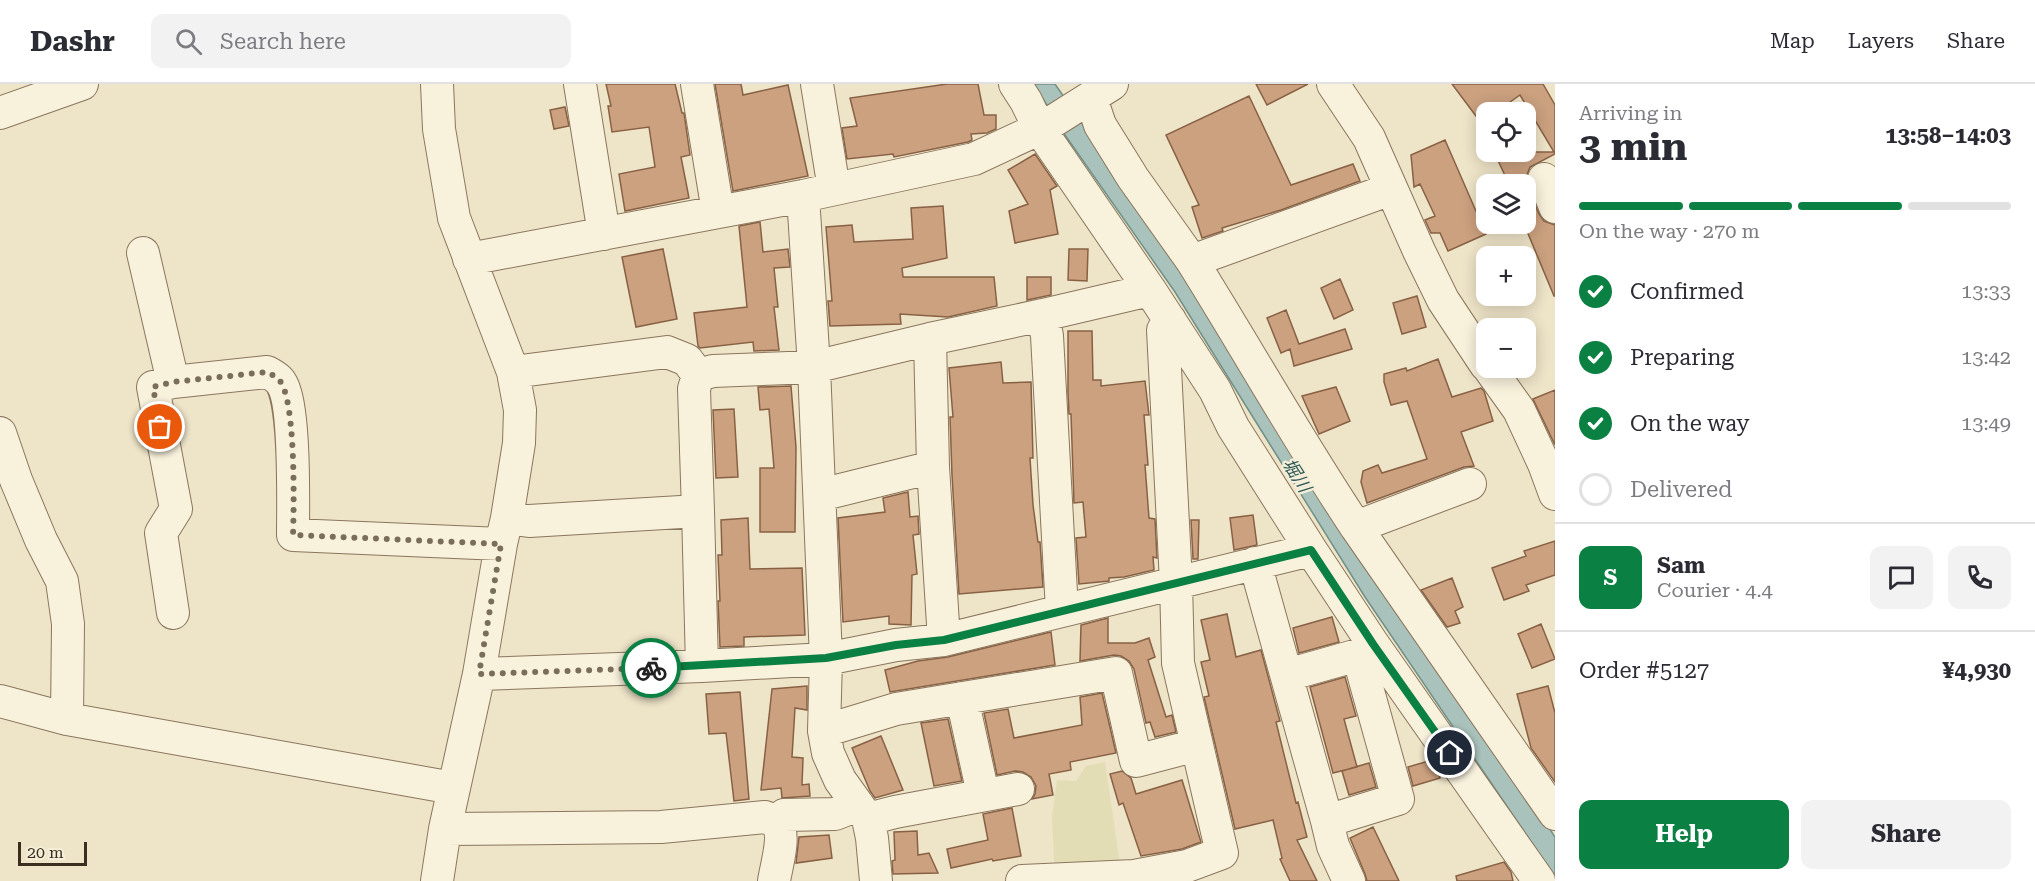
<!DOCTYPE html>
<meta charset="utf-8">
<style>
body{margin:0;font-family:"Roboto Serif","Noto Sans JP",serif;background:#f2f2f3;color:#2b2b33;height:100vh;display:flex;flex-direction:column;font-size:22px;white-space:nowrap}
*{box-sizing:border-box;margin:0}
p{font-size:20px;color:#7c7c81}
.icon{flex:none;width:33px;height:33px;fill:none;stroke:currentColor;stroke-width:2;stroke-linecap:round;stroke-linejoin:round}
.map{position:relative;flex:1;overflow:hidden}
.details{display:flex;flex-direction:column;background:#fff;width:480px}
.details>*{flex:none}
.fabs{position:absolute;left:1476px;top:18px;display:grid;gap:12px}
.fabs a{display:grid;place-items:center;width:60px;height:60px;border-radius:12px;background:#fff;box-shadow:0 3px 15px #0003;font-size:30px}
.scale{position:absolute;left:18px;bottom:15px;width:69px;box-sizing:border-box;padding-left:6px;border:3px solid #3b2e21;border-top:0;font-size:16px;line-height:21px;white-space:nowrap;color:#3b2e21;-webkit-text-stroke:4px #f5eed8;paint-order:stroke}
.pin{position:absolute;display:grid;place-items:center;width:51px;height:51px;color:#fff;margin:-26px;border:3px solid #fff;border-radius:50%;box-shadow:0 2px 6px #0007}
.courier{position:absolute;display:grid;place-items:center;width:60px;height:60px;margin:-30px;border:4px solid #0b8043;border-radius:50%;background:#fff;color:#222;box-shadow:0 2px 8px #0007}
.summary em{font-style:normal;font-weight:700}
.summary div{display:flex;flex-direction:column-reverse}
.summary{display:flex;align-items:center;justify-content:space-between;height:102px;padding:0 24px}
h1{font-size:39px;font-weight:700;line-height:45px}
.bar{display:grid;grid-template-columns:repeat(4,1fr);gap:9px 6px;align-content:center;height:72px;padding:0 24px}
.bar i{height:8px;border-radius:4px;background:#e1e1e2}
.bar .current{background:#0b8043}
.bar p{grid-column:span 4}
.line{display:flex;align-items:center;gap:15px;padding:0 24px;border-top:2px solid #e1e1e2}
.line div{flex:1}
.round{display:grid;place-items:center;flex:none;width:63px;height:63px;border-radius:12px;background:#f2f2f3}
ol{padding:0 24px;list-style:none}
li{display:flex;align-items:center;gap:18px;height:66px}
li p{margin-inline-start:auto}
li .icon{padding:6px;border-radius:50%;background:#0b8043;color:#fff;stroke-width:4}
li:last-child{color:#7c7c81}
li i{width:33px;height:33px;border:3px solid #e1e1e2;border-radius:50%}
.primary-button{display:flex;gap:12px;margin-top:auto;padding:12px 24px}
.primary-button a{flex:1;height:69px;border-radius:12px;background:#0b8043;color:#fff;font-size:24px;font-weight:700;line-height:69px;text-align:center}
.primary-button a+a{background:#f2f2f3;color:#2b2b33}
header{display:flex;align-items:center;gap:36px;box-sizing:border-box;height:84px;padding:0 30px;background:#fff;border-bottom:2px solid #e1e1e2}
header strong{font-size:28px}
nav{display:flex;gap:33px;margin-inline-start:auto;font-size:21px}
.search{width:420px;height:54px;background:#f2f2f3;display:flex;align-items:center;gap:15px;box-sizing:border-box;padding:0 21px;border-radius:12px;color:#7c7c81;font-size:22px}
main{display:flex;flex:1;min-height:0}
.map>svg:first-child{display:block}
.farmland{fill:#e3ddb6}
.water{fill:#a9c2bb;stroke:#6f9189;stroke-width:1.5}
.building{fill:#cba17f;stroke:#886144;stroke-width:1.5}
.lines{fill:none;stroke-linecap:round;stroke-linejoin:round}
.minor-casing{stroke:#8a765d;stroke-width:34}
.minor{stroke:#f8f1dc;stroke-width:32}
.done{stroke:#7a6e5b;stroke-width:6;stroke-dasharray:0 10.8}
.route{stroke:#0b8043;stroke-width:8}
.labels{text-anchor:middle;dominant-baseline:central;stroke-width:4.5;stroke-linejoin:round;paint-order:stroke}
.water-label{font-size:18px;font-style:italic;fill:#305a58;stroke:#f5eed8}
</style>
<header>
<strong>Dashr</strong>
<div class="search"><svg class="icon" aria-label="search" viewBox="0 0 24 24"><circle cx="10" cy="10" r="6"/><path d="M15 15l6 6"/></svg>Search here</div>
<nav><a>Map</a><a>Layers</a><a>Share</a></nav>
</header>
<main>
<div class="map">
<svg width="1555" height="797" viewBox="0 0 1555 797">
<rect width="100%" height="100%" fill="#eee4c8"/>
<!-- farmland -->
<path class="farmland" d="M1105 678 1120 780 1055 795 1052 732 1057 696 1076 697 1086 682Z"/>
<!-- water -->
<path class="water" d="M1034 0H1055L1201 210 1555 753V793L1365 513 1175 208 1065 51Z"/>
<!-- building -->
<path class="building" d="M606 0H675L682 29H684L690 71 681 73 689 114 625 127 619 90 655 83 649 43 612 48 608 22H611Z
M715 0H741L743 11 788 1 808 92 733 107Z
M947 0H978L984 31H996V45L987 49 971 50 972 56 968 58 894 73 893 70 847 75 842 44 857 42 850 14Z
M1256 0H1308L1267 21Z
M1452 0H1543L1555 21V70L1530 83 1526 93 1527 102 1539 130 1544 137 1555 141V212H1554L1524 140 1526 139V100H1509L1494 68H1554L1520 11 1496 28H1486V36L1482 40Z
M1249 12 1291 101 1353 80 1360 97 1281 126 1222 144 1223 147 1202 154 1192 123 1199 121 1166 51Z
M565 23 569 42 554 45 550 26Z
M1445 56 1486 150 1448 167 1440 149H1431L1425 136 1435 132 1420 100 1414 103 1411 71Z
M1035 70 1057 102 1050 106 1058 150 1015 159 1009 127 1028 120 1008 86Z
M943 122 947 174 902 184 903 193H994L997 222 948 233 900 230 901 240 830 242 828 217H832L826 143 852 141 854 158 913 155 911 124Z
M760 138 763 168 788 165 790 183 774 184 778 223H774L779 266 754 267 753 258 700 264 698 262 694 229 747 223 739 142Z
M663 165 677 235 636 243 622 173Z
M1069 165H1088L1087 197 1068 196Z
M1027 193H1051V211L1027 216Z
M1340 195 1353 226 1334 235 1321 204Z
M1417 212 1426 243 1402 250 1393 219Z
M1286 226 1299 260 1345 245 1352 265 1294 282 1290 265 1281 269 1267 234Z
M1068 247H1092L1093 296H1101V302L1145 297 1149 331H1144L1148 381H1145L1149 434 1155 435 1157 474 1153 473 1154 486 1124 493 1109 494V497L1079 500 1076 454 1086 453 1083 418 1074 419 1071 330H1069L1068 309Z
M1438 275 1452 313 1481 304 1484 307 1493 337 1461 348 1474 382 1464 383 1367 419 1361 398 1363 387 1378 381 1382 389 1427 375 1407 317 1391 321 1384 298V290L1406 284 1407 287Z
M1001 278 1003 299 1031 298 1033 374H1030L1033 421 1038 458H1040L1043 503 959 510 952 391 950 333H953L949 284Z
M791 302 796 363 795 448H760V384H774L769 325 760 326 758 303Z
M1336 303 1350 337 1319 350 1302 312Z
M1555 306V361L1533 315Z
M734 325 738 393 716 394 713 326Z
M908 408 910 433 918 432 919 450 913 451 917 490 912 491 911 541 889 540V532L843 538 838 434 885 428 883 414Z
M1253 431 1257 461 1234 466 1230 434Z
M748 434 750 485 802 484 805 551 744 553V562L720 563 718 517H720L718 471H722L721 436Z
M1191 436H1199L1198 475H1193Z
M1555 457V491L1526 501 1529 507 1504 516 1492 484 1526 472 1524 467Z
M1452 494 1463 523 1455 527 1460 539 1447 543 1421 506Z
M1227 530 1236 573 1261 566 1280 637 1276 638 1296 719 1298 718 1307 753 1297 756 1317 797H1290L1280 775 1282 774 1273 736 1235 745 1204 613 1209 612 1201 578 1210 576 1201 536Z
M1332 533 1339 558 1299 569 1293 544Z
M1108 534V559H1135L1149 554 1155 573 1148 576 1166 633 1172 631 1176 648 1155 653 1150 638 1146 639 1134 585 1129 577 1121 572 1114 571 1080 577 1081 541Z
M1541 540 1555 575 1532 584 1518 550Z
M1051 548 1055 581 890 608 885 586 918 577 948 573Z
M1345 593 1356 632 1344 635 1357 683 1333 689 1310 603Z
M807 602V626L795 624 792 673 803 674 802 701 809 700 810 712 782 714 781 704 761 706 772 605Z
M1548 602 1555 629V698L1531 664 1517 610Z
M740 608 749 715 734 717 726 649 709 650 706 610Z
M1102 609 1116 669 1070 678 1071 686 1049 690 1053 711 1032 715 1035 710 1036 702 1031 693 1023 688 1015 687 997 691 984 629 1008 625 1014 654 1082 641 1080 613Z
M948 635 962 697 934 702 921 639Z
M881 652 903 706 875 714 870 707 852 664Z
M1432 676 1436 681 1440 694 1413 702 1408 683Z
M1369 679 1376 703 1349 711 1342 687Z
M1122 687 1131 694 1136 710 1182 696 1201 758 1182 765 1141 772 1123 719 1119 721 1110 690Z
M1012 724 1021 772 993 777 992 775 951 784 947 765 988 756 983 730Z
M1373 743 1399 797H1367L1365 790 1350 754Z
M917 747 918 771 929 769 938 789 893 790 892 777 895 776 894 748Z
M829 751 832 774 796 779 799 753Z
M1504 778 1511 788 1513 797H1457L1456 792Z"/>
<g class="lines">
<!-- minor casing -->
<g class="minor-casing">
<path id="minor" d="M437 0 439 45 454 134 513 288 520 326 519 359 507 434 501 460 479 590 445 745 437 797
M580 0 604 150
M697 0 718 128
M817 0 834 105
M1015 0 1026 17 1039 44 1150 206 1215 306 1233 343 1311 466 1373 560 1539 797
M1333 0 1369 54 1419 167 1443 216 1486 281
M1091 14 1100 41 1133 94 1192 177 1391 105
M0 29 82 0
M1544 95 1555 123
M803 112 814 283 826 575 824 647 828 669 840 696 868 735 872 754 876 797
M143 169 173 298 153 303 176 425 161 449 173 529
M469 175 803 112 974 75 1047 41 1112 0
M1192 177C1247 265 1298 356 1356 443L1470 400
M1043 231 1150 206
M930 255 1043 231 1047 252 1062 527
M1489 284 1519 326 1544 380 1555 410
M513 288 667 268 687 276 698 291
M173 298 267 288C271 290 276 293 279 296 296 313 293 423 293 451L501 460
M0 349 16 396 41 456 62 497 68 540 67 635
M933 383 944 556
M698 427 694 305 698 291 713 287 814 283 930 255 933 383 820 411
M507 434 529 437 698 427 702 582
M1356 443 1555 730
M1255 479 1327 737
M479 590 702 582 826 575 896 561 944 556 1311 466
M1287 591 1358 571 1398 715 1327 737 1333 762 1349 797
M962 614 983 710
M0 617 67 635 453 704
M824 647 896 625 1116 589 1136 677 1197 661
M868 735 895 728 1018 705
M776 738 784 731 835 730 858 721
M445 745 661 743 765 733C770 735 774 736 777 740 786 752 776 783 774 797
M1022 797 1134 792 1187 782 1222 769 1178 579 1176 498 1163 246 1170 236"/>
</g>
<!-- minor -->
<use href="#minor" class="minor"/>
</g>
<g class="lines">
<!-- done -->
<path class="done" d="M160 343 153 303 173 298 267 288C271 290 276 293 279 296 296 313 294 423 293 451L501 460 479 590 651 584"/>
<!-- route -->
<path class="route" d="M651 584 826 574 896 561 944 556 1311 466 1373 560 1450 669"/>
</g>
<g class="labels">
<!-- water labels -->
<g class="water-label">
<text transform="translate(1297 391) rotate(58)">堀川</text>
</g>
</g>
</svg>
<div class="fabs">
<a><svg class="icon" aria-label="locate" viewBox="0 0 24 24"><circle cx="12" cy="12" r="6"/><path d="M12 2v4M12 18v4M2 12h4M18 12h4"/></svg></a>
<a><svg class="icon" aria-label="layers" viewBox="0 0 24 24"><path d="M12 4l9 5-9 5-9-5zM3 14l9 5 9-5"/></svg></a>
<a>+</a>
<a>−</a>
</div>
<div class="scale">20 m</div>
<div class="pin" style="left:160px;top:343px;background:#ea580c"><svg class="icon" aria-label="bag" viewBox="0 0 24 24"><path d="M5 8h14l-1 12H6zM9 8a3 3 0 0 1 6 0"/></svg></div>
<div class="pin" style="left:1450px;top:669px;background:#1f2937"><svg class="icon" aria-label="home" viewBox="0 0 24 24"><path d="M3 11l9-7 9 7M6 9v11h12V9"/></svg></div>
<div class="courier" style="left:651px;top:584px"><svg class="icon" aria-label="bike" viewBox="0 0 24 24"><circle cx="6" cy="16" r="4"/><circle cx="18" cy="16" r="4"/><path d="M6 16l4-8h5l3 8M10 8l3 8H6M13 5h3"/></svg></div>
</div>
<section class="details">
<div class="summary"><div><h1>3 min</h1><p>Arriving in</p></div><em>13:58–14:03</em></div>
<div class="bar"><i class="current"></i><i class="current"></i><i class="current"></i><i></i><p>On the way · 270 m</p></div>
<ol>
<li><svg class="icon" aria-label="check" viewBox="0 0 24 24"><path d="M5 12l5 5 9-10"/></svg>Confirmed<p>13:33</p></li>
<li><svg class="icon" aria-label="check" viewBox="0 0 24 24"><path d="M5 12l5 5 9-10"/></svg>Preparing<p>13:42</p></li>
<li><svg class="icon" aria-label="check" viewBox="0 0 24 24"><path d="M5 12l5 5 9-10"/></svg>On the way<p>13:49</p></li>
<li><i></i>Delivered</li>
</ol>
<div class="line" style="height:108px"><b class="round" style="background:#0b8043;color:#fff">S</b><div><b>Sam</b><p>Courier · 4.4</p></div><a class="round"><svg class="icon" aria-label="chat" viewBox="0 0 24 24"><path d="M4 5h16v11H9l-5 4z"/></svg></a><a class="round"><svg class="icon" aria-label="phone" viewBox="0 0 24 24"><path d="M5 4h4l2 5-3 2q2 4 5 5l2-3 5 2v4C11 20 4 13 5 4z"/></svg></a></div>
<div class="line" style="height:78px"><div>Order #5127</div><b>¥4,930</b></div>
<div class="primary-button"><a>Help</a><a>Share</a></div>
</section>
</main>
